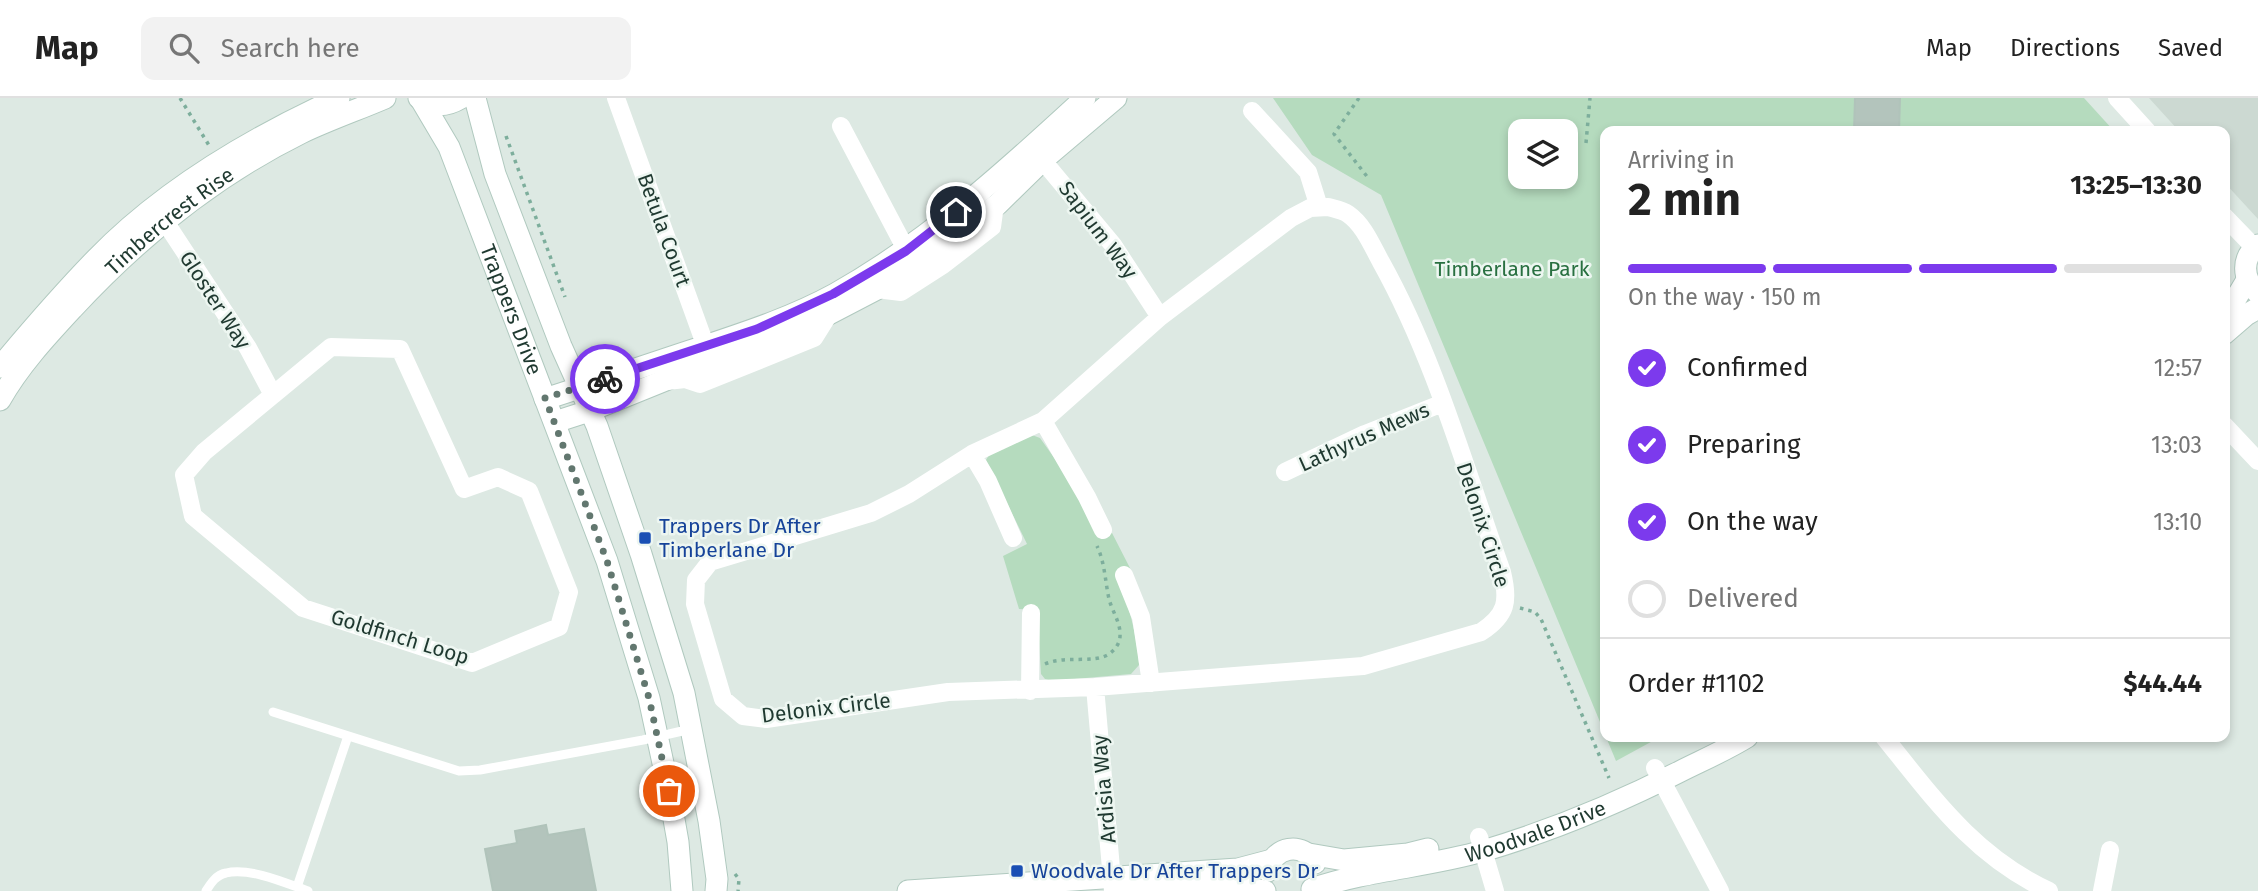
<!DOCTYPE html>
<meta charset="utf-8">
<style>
body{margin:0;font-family:"Fira Sans",sans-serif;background:#f2f2f2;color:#222;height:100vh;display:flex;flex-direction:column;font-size:26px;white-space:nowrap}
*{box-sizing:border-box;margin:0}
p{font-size:23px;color:#767676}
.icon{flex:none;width:38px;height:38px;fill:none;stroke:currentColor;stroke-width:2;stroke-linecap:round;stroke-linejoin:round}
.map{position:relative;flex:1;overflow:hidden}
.drawer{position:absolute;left:1600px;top:28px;width:630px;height:616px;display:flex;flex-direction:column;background:#fff;border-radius:14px;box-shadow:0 4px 10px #0003}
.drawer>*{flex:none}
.tools{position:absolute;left:1508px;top:21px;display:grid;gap:14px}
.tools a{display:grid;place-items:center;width:70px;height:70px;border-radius:14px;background:#fff;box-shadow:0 4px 10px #0003;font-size:35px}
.pin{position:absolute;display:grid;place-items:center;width:60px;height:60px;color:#fff;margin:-30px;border:4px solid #fff;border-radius:50%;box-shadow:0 2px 7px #0007}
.courier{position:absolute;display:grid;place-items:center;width:70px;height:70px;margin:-35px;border:5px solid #7c3aed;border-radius:50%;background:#fff;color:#222;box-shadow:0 2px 9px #0007}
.summary em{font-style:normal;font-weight:700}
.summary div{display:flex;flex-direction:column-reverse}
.summary{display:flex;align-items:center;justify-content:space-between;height:119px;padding:0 28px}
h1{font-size:46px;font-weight:700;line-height:52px}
.bar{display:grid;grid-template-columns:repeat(4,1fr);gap:10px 7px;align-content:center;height:84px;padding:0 28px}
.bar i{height:9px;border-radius:5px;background:#e0e0e0}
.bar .on{background:#7c3aed}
.bar p{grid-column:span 4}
.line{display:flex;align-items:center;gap:18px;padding:0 28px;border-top:2px solid #e0e0e0}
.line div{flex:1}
ol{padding:0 28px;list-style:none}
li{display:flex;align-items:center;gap:21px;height:77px}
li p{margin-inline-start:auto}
li .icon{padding:7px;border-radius:50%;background:#7c3aed;color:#fff;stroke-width:4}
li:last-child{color:#767676}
li i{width:38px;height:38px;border:4px solid #e0e0e0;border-radius:50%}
header{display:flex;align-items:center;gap:42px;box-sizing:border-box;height:98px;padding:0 35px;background:#fff;border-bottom:2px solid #e0e0e0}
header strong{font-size:33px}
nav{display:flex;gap:38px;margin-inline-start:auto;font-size:24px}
.search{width:490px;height:63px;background:#f2f2f2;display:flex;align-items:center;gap:18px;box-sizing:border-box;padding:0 24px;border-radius:14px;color:#767676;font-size:26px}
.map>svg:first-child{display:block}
.built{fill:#ccd9d2}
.green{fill:#b5dbbe;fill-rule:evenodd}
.building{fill:#b3c4bc;stroke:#b0c3ba;stroke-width:2}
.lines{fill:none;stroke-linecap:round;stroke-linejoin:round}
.secondary-casing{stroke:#b0c9bf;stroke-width:23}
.path{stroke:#7dae9c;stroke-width:3.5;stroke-dasharray:3.5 5;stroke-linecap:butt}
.lane{stroke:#fff;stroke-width:9}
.street{stroke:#fff;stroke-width:18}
.secondary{stroke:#fff;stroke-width:21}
.done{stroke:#62776f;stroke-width:7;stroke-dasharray:0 12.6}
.route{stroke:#7c3aed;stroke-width:9}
.transit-dot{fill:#1a4fb4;stroke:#edf6f1;stroke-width:2.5}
.labels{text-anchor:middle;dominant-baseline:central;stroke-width:5;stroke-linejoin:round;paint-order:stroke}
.street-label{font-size:21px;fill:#1f3930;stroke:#edf6f1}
.park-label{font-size:21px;fill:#297041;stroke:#edf6f1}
.transit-label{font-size:21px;fill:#164399;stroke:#edf6f1;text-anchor:start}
</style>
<header>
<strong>Map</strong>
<div class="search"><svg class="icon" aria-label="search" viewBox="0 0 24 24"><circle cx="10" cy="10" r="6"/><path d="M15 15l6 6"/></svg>Search here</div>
<nav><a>Map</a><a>Directions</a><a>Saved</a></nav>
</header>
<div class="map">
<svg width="2258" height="793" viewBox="0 0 2258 793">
<rect width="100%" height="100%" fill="#dde9e3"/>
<!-- built -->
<path class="built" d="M2149 0H2258V121L2224 84V33H2179Z"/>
<!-- green -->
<path class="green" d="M1273 0H2084L2114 33H1605V636L1381 97 1312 57ZM1521 33H1566V79H1521Z
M1032 337 1040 340 1075 389 1098 440 1112 435 1131 472 1118 477C1128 507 1137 535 1139 567L1131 576 1052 583 1045 581 1041 576 1037 512 1019 511 1003 458 1027 446 986 362 989 357Z
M1606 639H1660L1616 663Z"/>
<!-- building -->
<path class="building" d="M1855 0H1900L1899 33H1854Z
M546 727 548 737 584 731 596 793H493L485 751 517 745 515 733Z"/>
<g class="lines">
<!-- secondary casing -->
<g class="secondary-casing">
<g id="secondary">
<path d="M419 0C434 9 446 9 461 0"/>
<path id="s1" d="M420 0 449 49 607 463 649 600 669 693 678 744 682 793"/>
<path d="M475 0 495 76 561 248 597 328 641 456 684 595 709 723 717 781 716 793"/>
<path d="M2258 147C2241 160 2242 181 2258 195"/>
<path d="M2224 215 2232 207 2247 182"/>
<path d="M2224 236 2246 217 2258 210"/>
<path d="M0 269C31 232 62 196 96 161 164 91 251 40 339 0"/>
<path d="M545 301C598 284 650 266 702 249 747 234 793 219 835 196 929 143 1006 73 1085 0"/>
<path id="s2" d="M0 302C19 268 47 238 73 210 139 139 214 78 301 35 328 22 357 12 385 0"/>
<path d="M555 324 589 313 829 216 877 191 915 167 998 106 1044 61 1116 0"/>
<path d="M1309 756 1344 762 1408 756 1428 751"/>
<path d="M1268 773C1273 748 1303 743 1315 765"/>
<path id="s3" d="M1312 791C1367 772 1427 769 1483 753 1551 733 1618 705 1681 673 1703 662 1726 652 1747 639"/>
<path d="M908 793 1238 771 1272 762"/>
<path d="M1130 793 1242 789 1265 793"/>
</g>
</g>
<!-- path -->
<path class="path" d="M180 0 210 49
M1359 0 1334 36 1369 81
M506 38 565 199
M1586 45 1590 0
M1520 510 1535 514 1541 521 1609 680
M1045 566C1066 557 1094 566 1109 556 1115 552 1120 545 1120 538 1121 525 1112 513 1109 501 1105 483 1105 465 1097 448
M735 776 739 781 738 793"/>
<!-- lane -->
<path class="lane" d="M273 614 459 673 480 672 643 642 691 631
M297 789 348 638
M206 793C211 785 216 777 226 775 249 769 286 785 308 793"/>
<!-- street -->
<path class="street" d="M616 0 710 260
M2117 0 2147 33
M1252 13 1308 74 1319 109
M841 28 911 161
M1034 52 1113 147 1160 219
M1328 109C1335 111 1342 112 1348 116 1364 127 1372 148 1381 164 1435 261 1465 370 1502 474 1509 503 1507 517 1481 534L1363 568 1095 589 948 594 766 621 743 618 723 601 695 506 696 482 710 464 871 415 909 396 972 356 1043 323 1160 219 1291 120 1310 110Z
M158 113 248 250 273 297
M2224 118 2254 149
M877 191 901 194 943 167 992 129 994 114 998 106
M331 249 400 251 464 391 498 379 529 393 569 494 559 529 472 565 303 510 193 418 184 377 204 354Z
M667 283 685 281 700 286 814 240 829 216
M1043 323 1087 399 1103 432
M2224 327 2258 363
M972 356 988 383 1013 440
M1285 374 1365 336 1443 305
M1124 477 1141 519 1151 585
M1095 589 1113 793
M1030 593 1031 515
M1884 639C1934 701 1974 758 2049 793
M1655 670 1720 793
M1479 739 1495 793
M2102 793 2110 752"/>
<!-- secondary -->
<use href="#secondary" class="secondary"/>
</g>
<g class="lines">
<!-- done -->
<path class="done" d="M605 281 545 300 607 463 649 600 669 693"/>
<!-- route -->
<path class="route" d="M605 281 757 231 833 196 906 153 956 114"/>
</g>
<!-- markers -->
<g class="transit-dot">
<rect x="638" y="433" width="14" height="14" rx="3.5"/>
<rect x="1010" y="766" width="14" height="14" rx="3.5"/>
</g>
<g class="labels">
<!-- street labels -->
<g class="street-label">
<text stroke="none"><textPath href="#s2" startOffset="248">Timbercrest Rise</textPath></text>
<text transform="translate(664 132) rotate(70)">Betula Court</text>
<text transform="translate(1098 132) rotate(53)">Sapium Way</text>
<text transform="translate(215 202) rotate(57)">Gloster Way</text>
<text stroke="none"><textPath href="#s1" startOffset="231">Trappers Drive</textPath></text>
<text transform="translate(1364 339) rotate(-24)">Lathyrus Mews</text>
<text transform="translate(1483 427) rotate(72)">Delonix Circle</text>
<text transform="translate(400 539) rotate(17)">Goldfinch Loop</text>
<text transform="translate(826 610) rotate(-7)">Delonix Circle</text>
<text transform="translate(1104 691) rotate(-95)">Ardisia Way</text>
<text stroke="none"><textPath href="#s3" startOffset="231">Woodvale Drive</textPath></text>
</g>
<!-- park labels -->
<g class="park-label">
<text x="1512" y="171">Timberlane Park</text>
</g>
<!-- transit labels -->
<g class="transit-label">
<text x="659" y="428">Trappers Dr After<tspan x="659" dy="24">Timberlane Dr</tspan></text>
<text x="1031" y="773">Woodvale Dr After Trappers Dr</text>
</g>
</g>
</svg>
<div class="tools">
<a><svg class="icon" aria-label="layers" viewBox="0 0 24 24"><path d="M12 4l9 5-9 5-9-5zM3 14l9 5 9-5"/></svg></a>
</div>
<div class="pin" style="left:669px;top:693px;background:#ea580c"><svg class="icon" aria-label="bag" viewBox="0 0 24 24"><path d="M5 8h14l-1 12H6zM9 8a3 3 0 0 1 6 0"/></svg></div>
<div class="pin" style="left:956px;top:114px;background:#1f2937"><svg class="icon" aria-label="home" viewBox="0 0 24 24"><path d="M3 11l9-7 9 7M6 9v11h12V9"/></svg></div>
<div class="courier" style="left:605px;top:281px"><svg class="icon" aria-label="bike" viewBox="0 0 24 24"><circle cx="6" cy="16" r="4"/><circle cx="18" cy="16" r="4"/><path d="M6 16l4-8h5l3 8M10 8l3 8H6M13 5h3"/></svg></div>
<section class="drawer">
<div class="summary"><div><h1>2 min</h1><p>Arriving in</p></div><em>13:25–13:30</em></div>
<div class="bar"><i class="on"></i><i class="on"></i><i class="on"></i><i></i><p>On the way · 150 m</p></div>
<ol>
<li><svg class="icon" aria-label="check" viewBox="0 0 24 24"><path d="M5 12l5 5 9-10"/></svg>Confirmed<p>12:57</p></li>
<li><svg class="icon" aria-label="check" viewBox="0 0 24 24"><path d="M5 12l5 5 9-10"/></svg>Preparing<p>13:03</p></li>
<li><svg class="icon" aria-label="check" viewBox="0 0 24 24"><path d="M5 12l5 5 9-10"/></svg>On the way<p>13:10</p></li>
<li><i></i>Delivered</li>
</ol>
<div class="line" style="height:91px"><div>Order #1102</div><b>$44.44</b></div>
</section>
</div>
